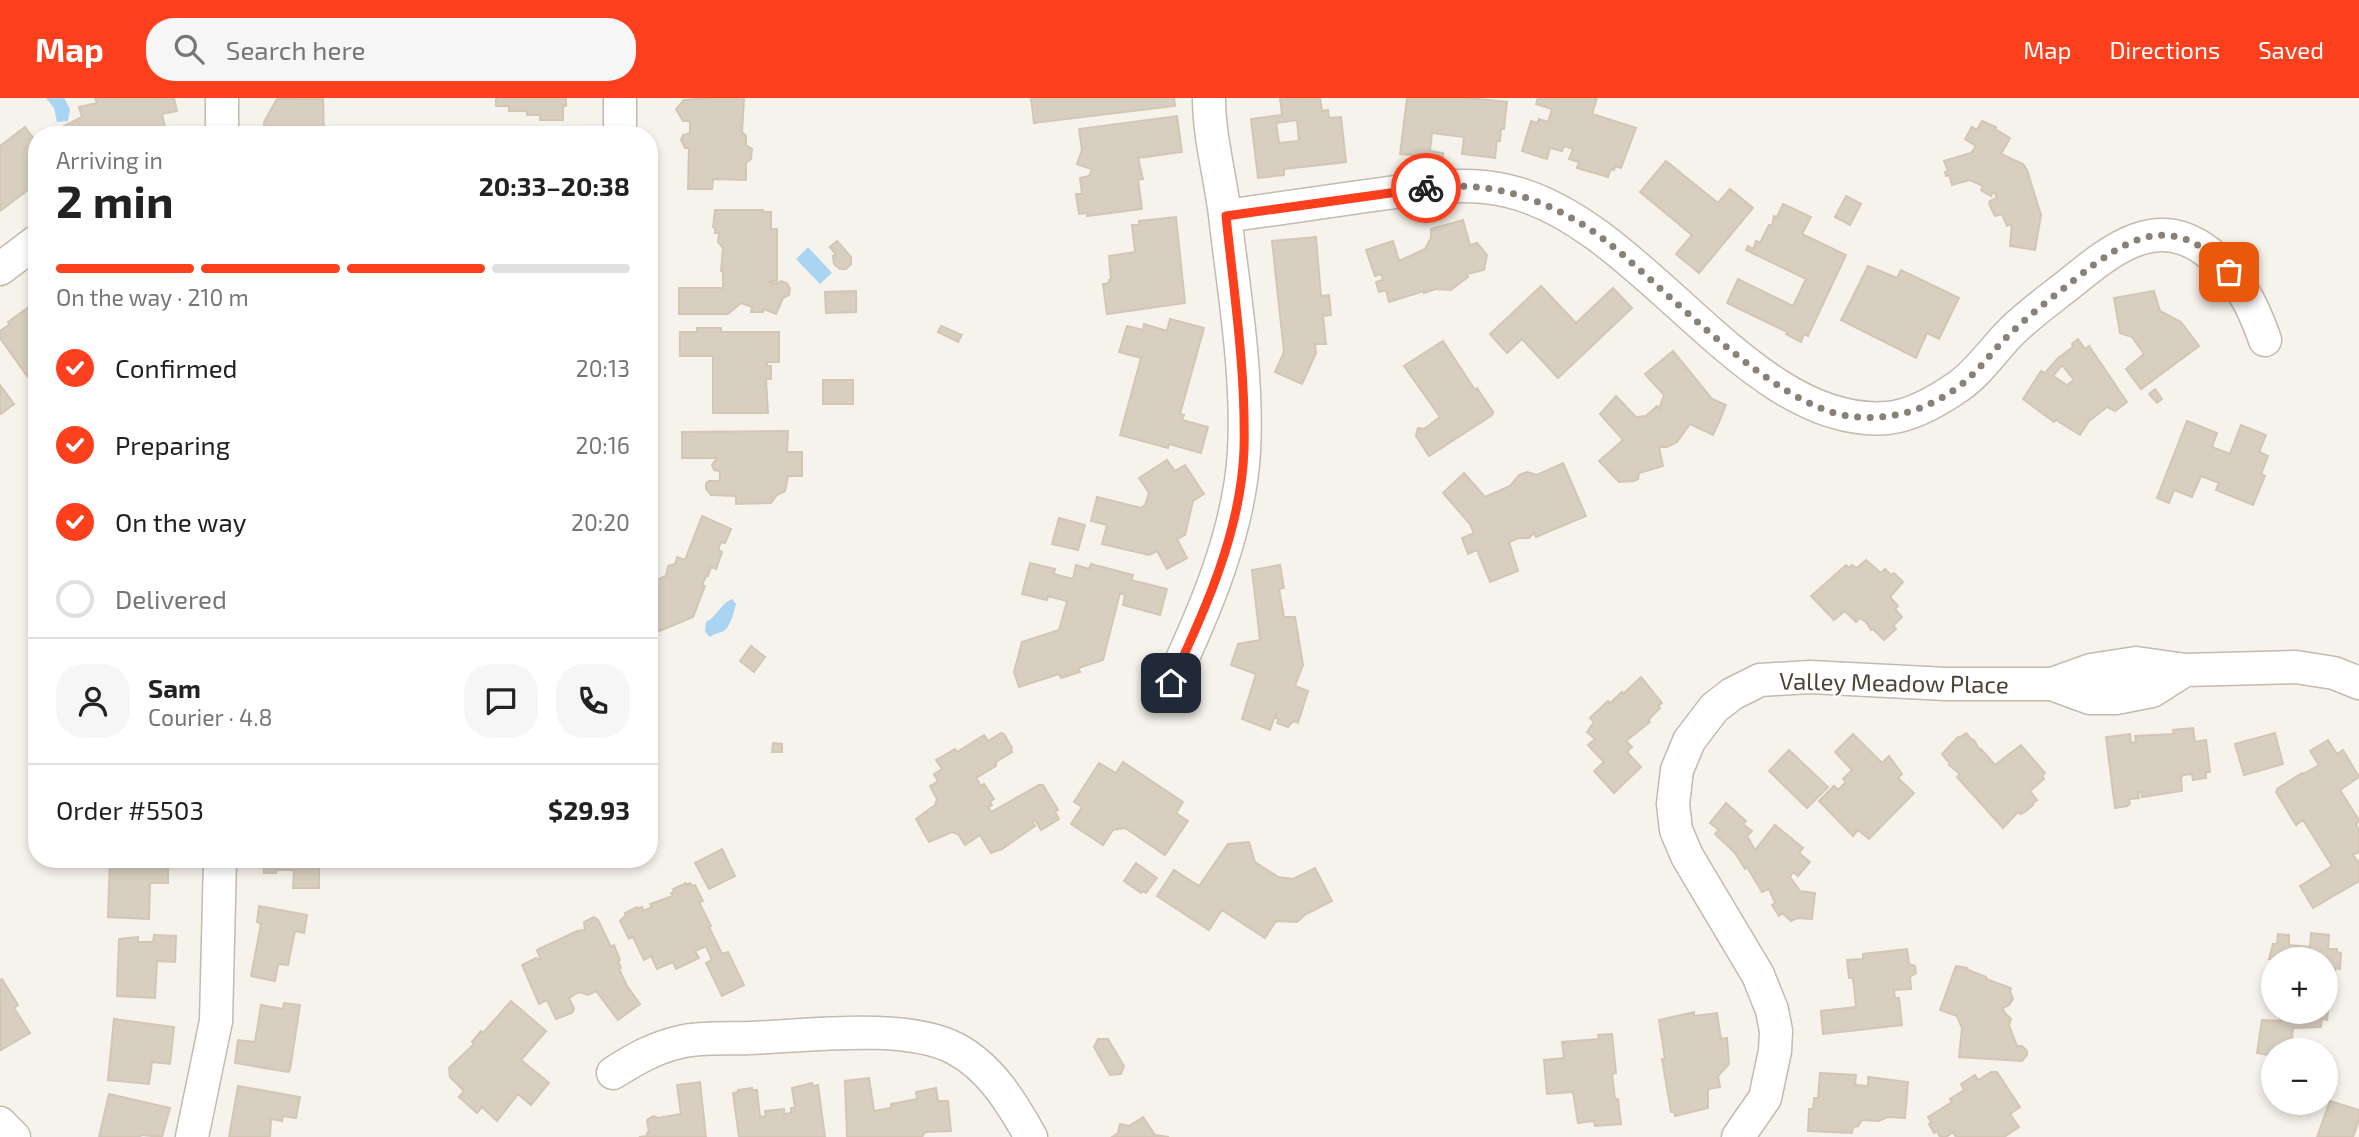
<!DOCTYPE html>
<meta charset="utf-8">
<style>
body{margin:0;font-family:"Exo 2",sans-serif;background:#f6f6f6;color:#222;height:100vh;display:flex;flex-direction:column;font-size:26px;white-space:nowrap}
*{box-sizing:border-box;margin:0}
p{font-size:23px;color:#767676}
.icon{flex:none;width:38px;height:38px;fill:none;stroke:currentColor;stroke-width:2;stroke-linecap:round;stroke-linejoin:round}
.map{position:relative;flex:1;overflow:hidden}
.panel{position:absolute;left:28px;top:28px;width:630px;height:742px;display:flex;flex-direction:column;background:#fff;border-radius:28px;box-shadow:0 4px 10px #0003}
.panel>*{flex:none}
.tools{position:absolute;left:2261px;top:849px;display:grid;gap:14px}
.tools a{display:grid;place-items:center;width:77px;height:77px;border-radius:50%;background:#fff;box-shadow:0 4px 10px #0003;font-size:35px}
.pin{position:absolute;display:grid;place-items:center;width:60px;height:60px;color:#fff;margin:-30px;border-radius:14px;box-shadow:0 4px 10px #0006}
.courier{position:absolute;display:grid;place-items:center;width:70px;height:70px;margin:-35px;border:5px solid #fc3f1d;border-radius:50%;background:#fff;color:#222;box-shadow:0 2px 9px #0007}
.overview em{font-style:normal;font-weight:700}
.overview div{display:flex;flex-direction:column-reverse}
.overview{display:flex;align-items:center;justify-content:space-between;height:119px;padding:0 28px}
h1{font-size:46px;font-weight:700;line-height:52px}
.bar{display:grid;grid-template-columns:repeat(4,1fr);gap:10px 7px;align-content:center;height:84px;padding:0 28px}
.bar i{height:9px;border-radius:5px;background:#e0e0e0}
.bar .on{background:#fc3f1d}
.bar p{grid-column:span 4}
.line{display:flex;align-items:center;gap:18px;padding:0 28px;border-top:2px solid #e0e0e0}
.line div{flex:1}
.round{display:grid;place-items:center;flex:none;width:74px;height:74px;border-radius:28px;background:#f6f6f6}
ol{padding:0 28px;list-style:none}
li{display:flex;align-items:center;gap:21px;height:77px}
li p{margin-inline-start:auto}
li .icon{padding:7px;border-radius:50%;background:#fc3f1d;color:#fff;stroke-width:4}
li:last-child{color:#767676}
li i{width:38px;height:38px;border:4px solid #e0e0e0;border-radius:50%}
header{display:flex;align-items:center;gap:42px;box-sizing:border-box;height:98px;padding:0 35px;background:#fc3f1d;color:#fff}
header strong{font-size:33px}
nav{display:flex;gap:38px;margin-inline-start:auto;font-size:24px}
.search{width:490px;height:63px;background:#f6f6f6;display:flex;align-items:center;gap:18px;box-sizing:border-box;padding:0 24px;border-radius:28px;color:#767676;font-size:26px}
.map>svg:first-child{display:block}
.water{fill:#a9d4f2}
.building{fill:#d8cfc1;stroke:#d3c7b4;stroke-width:2;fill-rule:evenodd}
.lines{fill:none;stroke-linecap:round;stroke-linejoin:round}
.minor-casing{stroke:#c2bbae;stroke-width:35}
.minor{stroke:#fff;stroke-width:32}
.done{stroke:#878178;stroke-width:7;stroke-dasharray:0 12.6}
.route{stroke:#fc3f1d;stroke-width:9}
.labels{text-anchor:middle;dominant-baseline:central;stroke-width:5;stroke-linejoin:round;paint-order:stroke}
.street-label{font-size:24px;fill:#4b4439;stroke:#fff}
</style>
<header>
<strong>Map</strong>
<div class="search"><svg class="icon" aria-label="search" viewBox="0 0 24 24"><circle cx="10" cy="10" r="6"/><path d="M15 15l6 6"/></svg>Search here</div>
<nav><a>Map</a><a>Directions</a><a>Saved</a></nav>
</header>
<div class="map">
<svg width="2359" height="1039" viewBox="0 0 2359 1039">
<rect width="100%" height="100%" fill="#f6f3ec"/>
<!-- water -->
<path class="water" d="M46 0H64L70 11 68 23 57 24 54 10Z
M808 149 832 175 820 186 796 161Z
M732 501 736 506C734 514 730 531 722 534 718 535 714 536 710 539L705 534 706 524C717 519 720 506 732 501Z"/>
<!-- building -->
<path class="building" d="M95 0H174L177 13 162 16 165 29 145 34V37H63L60 30 82 19 79 9 97 5Z
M323 0 324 37H264V24L277 1Z
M496 0H566V8H563V22H540V17H527V13H509V8H496Z
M707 0H744L742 34 746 38V47L752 51 751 61 746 65V82L713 81 712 91H688L689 50H685L681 42 683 37 690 35V23H683L676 11 684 2Z
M1031 0H1174L1175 8 1034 25Z
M1280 0H1320L1322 13 1328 12 1329 20 1341 19 1346 64 1284 71V77L1258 80 1251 21 1282 17ZM1297 22 1299 43 1279 45 1276 25Z
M1407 0H1469L1507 4 1504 31H1501L1500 43H1497L1495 60 1462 56 1464 39 1432 35 1430 53 1443 55V59L1400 56Z
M1538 0H1597L1592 16 1636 30 1621 70 1615 68 1614 72 1611 71 1608 79 1577 70 1579 64 1569 61 1573 51 1564 48 1562 53 1550 50 1547 61 1522 53 1531 23 1537 25 1539 21 1548 24 1552 11 1536 6Z
M1177 18 1182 54 1138 60 1143 81 1138 82 1142 111 1087 118V115L1079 116 1076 96H1082L1080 80 1089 78 1092 71 1077 66 1082 52 1079 31Z
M1982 23 1996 29 1995 31 2010 40 2001 56 2023 66 2027 72 2041 117 2035 152 2010 148 2012 126 2007 128 2002 116 1995 118 1989 106 1990 103 1997 100 1995 95 1993 94 1991 98 1981 92 1983 88 1970 82 1952 87 1949 77 1946 78 1945 74 1948 73 1944 63 1971 55 1976 48 1965 41 1972 29 1977 32Z
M25 29 37 45V85L0 113V48Z
M1666 63 1718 105 1730 91 1753 110 1699 175 1676 156 1692 137 1640 94Z
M1846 98 1861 106 1850 127 1835 119Z
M1783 106 1811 119 1802 136 1846 157 1808 238 1804 236 1801 244 1786 236 1787 234 1727 205 1738 181 1793 208 1806 181 1746 152 1748 148 1753 151 1756 143 1760 145 1769 127 1772 128 1774 118 1777 119Z
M715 112H763V114H771V131H777V183L767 184 776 186 781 183 787 185 790 191 789 197 783 200 776 216 764 211 763 214H751L752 209 741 205 728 216H679V190H723V173H721L723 150 718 144 719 135H715V129H713Z
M1176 119 1185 205 1107 216 1103 186 1109 185V182H1111L1109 158 1135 154 1132 127H1139V123Z
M1463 122 1470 147 1477 145 1487 157 1484 172 1467 176 1468 179 1451 192 1436 191 1424 195V193L1389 204 1386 192 1379 194 1376 184 1383 182 1381 176 1375 178 1366 152 1393 143 1399 163 1425 151 1431 140V131Z
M1316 139 1321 198 1329 197 1331 217 1323 218 1326 246H1315L1316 255 1302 286 1275 274 1284 254 1272 143Z
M837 143 851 159V166L846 171H840L834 166 833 158 836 157 830 149Z
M1868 168 1897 180 1901 172 1959 200 1939 241 1927 235 1916 260 1841 222Z
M1541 188 1576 225 1613 190 1632 210 1558 280 1522 241 1507 255 1490 236Z
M856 193V214L826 215 825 194Z
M2154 193 2160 213 2181 224 2199 248 2141 291 2126 271 2144 256 2132 239 2120 235 2114 200Z
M37 203V292L0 240V233L10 226 8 224Z
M1170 221 1204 230 1180 316 1184 317 1182 322 1208 329 1201 355 1169 346 1168 350 1120 337 1141 260 1119 254 1127 228 1143 232 1144 226 1167 233Z
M941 228 962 237 958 244 938 234Z
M697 230H721V234H779V264H767V268H771V281H766L768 315H713V258H680V234H697Z
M2078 241 2085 251 2089 248 2127 304 2115 313 2107 309 2089 323 2080 337 2056 322 2054 324 2023 301 2041 273 2045 275 2058 260 2073 249 2072 246ZM2062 267 2074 282 2067 287 2053 278Z
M1443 243 1475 292 1477 290 1493 314 1492 317 1429 358 1416 338 1418 330 1424 331 1440 319 1404 268Z
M1673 253 1712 301 1726 307 1719 324 1713 337 1690 326 1677 344 1667 349H1659L1663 368 1639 375 1638 381 1634 383 1619 384 1599 363 1623 342 1600 316 1616 298 1636 319 1646 318 1657 308 1659 311 1664 297 1645 276Z
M823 282H853V306H823Z
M0 287 14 306 1 316H0Z
M2155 291 2162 301 2157 305 2149 296Z
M2187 323 2217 335 2212 349 2230 356 2241 327 2266 337 2259 354 2268 358 2261 376 2265 378 2253 407 2216 392 2219 385 2201 378 2192 399 2174 392 2169 405 2157 400Z
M788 333 787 354H802V378H788L785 393 777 397 771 405 736 406V398L711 397 706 391V385L709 383H720V373L714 372 712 367 717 360H682V334Z
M1167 362 1175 373 1185 367 1204 396 1193 403 1185 437 1177 441 1187 460 1167 471 1157 453 1149 457 1102 446 1107 427 1091 423 1097 399 1141 410 1145 407 1149 395 1139 380Z
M1563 365 1586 418 1536 439 1534 435 1529 440H1519L1509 444 1518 473 1490 484 1477 452 1468 456 1462 440 1474 435 1470 426 1443 395 1464 375 1485 399 1510 388 1519 377 1527 374 1537 377Z
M702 418 731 431 725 445 721 444 718 452 722 454 716 471 711 469 708 478H706L702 487 705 488 693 519 652 536 649 534V485L666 478 668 468 675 466 677 459 685 462Z
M1059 420 1085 427 1078 452 1052 446Z
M1866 462 1881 475 1885 471 1891 477 1894 475 1903 484 1890 499 1898 508 1895 511 1902 519 1893 528 1896 531 1884 542 1873 531 1871 532 1866 524 1860 520 1856 524 1845 513 1834 522 1811 498 1846 467 1849 470 1852 467 1857 470Z
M1030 465 1055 471 1054 476 1073 481 1076 467 1089 471 1091 466 1133 477 1131 482 1167 491 1160 517 1123 507 1125 497 1120 495 1103 562 1078 570 1080 574 1061 580 1059 576 1019 589 1014 574 1022 544 1059 532 1067 503 1048 498 1047 502 1022 496Z
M1280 467 1284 490 1279 491 1284 519H1295L1303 567 1295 588 1308 593 1298 625 1293 623 1288 629 1277 625 1279 621 1276 620V615L1270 632 1242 621 1256 576 1231 567 1238 546 1260 542 1252 472Z
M751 548 765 559 754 574 740 563Z
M1641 579 1662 605 1658 608 1660 610 1648 622 1650 624 1626 643 1632 649 1627 654 1641 669 1614 695 1594 673 1604 664 1588 647 1595 641 1587 634 1594 624 1590 620 1608 603 1610 605 1622 594 1623 596Z
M2193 630 2195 644 2206 642 2210 674H2206V680L2193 682 2192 676 2183 677 2181 680 2182 693 2142 699 2141 694H2138L2139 700 2129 701 2130 706 2127 708 2115 710 2106 639 2130 636 2131 645 2136 644 2135 638 2174 636 2173 632Z
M1001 635 1004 636 1012 650 1011 651 1012 654 996 664V668L976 680 981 688 984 686 994 701 990 703 992 707 988 709 991 714 1039 687H1043L1058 712 1055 714 1059 721 1041 732 1035 722 1032 724 1035 728 1002 751 991 755 980 737 965 747 958 736 952 734 929 744 916 721 935 707 937 701 930 688 938 683 934 676 942 671 936 662 955 651 957 654 984 637 988 643Z
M1966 635 1973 643 1974 642 1980 652 1981 651 1995 667 2021 647 2045 675 2042 678 2044 681 2030 693 2037 702 2032 706 2033 707 2025 714 2020 716 2018 714 2003 730 1957 679 1960 676 1949 667 1950 666 1942 656 1958 639 1959 640Z
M2275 635 2283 666 2244 677 2235 646Z
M1853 636 1882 665 1889 658 1902 676 1898 680 1914 695 1869 741 1858 732 1853 738 1819 703 1834 688 1838 692 1846 684 1843 681 1852 672 1835 654Z
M2328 642 2337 656 2343 652 2359 679 2340 692 2359 722 2356 727 2359 732V754L2353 757 2359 765V783L2313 810 2300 788 2332 768 2303 722 2296 727 2276 694 2278 692 2277 691 2302 675 2303 676 2319 667 2310 653Z
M773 645 782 646V654H772Z
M1789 652 1828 689 1807 710 1769 673Z
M1123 664 1183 704 1176 715 1188 723 1165 757 1125 730 1113 732 1103 747 1071 726 1082 709 1074 704 1099 665 1116 675Z
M1726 705 1746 723 1743 726 1752 733 1747 738 1755 752 1775 727 1803 750 1799 755 1810 764 1798 778 1793 774 1790 779 1800 793 1815 795 1812 821 1797 820 1791 823 1782 815 1779 818 1772 807 1775 805 1769 791 1762 794 1747 769 1745 771 1735 755 1715 736 1719 732 1710 725Z
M1249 744 1255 764 1278 779 1293 781 1315 770 1332 803 1306 816 1297 824 1276 823 1265 840 1222 812 1209 832 1157 798 1174 772 1199 788 1228 746Z
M722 751 735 778 709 791 695 765Z
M110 761H168V785H150L149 821 108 819Z
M263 761H308V769L319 770V790H293L294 772H276V775H264Z
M1136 765 1157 780 1146 795 1143 793 1141 795 1124 783Z
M686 785 687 787 690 785 692 788 695 787 703 803 699 804 711 828 709 829 722 856 728 854 744 887 722 898 706 865 712 862 706 848 695 853 699 860 676 871 673 864 657 871 651 858 644 862 633 839 629 841 620 823 626 817 625 815 637 809 638 811 642 809 643 813 652 809 650 806 673 798 671 795 674 794 673 791Z
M259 808 307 817 304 835 295 833 288 867 278 866 275 883 251 878 261 826 257 824Z
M594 819 598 822 611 849 614 847 620 862 618 863 621 870 619 871 627 888 640 906 618 922 596 893 588 897 579 894 569 900 574 911 572 915 556 921 547 902 539 906 522 867 536 860 541 862 537 852 577 833 585 832 584 824Z
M2311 835 2329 837 2328 851H2337V854L2341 855 2340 871 2335 870V873H2332L2327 922 2322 921 2321 929 2293 930 2291 952H2273V961L2268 960 2269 957 2257 955 2262 922 2280 923 2281 914H2326V861H2273V868H2271L2272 861H2269L2273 846H2277L2278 836 2289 837V847L2310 849Z
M154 837 176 838 175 864 157 863 155 900 117 898 119 841 138 839V844H153Z
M1907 851 1909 866 1915 868 1916 875 1910 879 1911 891 1894 892 1895 900H1899L1902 927 1823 936 1821 913 1856 909 1853 880H1849L1847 862 1863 861V856Z
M1956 868 1967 870 1968 872 1986 879V881L2011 890 2010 893 2013 901 2009 907 2003 910 2004 914 2011 921 2009 927 2017 948H2022L2027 953V957L2022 963 1959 959 1962 930 1957 918 1940 912Z
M2 881 18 907 14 910 30 935 1 952 0 882Z
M511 903 546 933 521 962 549 985 531 1007 518 996 497 1023 482 1009 477 1015 459 999 464 993 450 979 449 970 474 946 472 944 481 933 483 935Z
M284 905 300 907 290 972 288 974 235 965 238 942 255 944 261 907 283 911Z
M1694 914V918L1717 915 1721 941 1727 940 1729 966 1718 978 1720 989 1708 991V1010L1675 1018 1674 1014H1671L1662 961H1665L1659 922Z
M114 921 174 929 170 966 152 964 149 986 108 982Z
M1612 936 1616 975 1612 976 1615 1001H1618L1621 1026 1595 1028 1594 1023 1578 1025 1573 994 1547 996 1544 962 1564 960 1562 944 1599 941 1598 937Z
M1098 941H1108L1124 968 1121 976 1110 977 1094 949Z
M1991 974H1997L2020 1009 2010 1016 2019 1029 2004 1039H1956L1953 1034 1946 1039H1940L1937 1033 1934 1035 1929 1026 1931 1024 1928 1019 1952 1004 1950 1001 1964 992 1961 986 1975 977 1978 982Z
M1820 975 1856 977 1855 987 1868 988V979L1908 984 1905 1020 1887 1019 1879 1023 1862 1022 1858 1028 1853 1029 1852 1035 1808 1033 1809 1011H1813L1814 1000H1818Z
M869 980 874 1013 891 1010V1006L917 1001 916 994 936 990 938 1003H948L951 1033 925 1034 922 1039H847L845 983Z
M700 984 706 1039H639L647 1038V1035H649L647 1022 653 1018 658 1020 681 1016 677 987Z
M812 985 813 988 818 987 825 1039H739L733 995 738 994V992L752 990V992H757L760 1019 766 1018 765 1013 784 1011V1016L791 1015V1010H795L792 990Z
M238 988 300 999 296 1020 283 1018 282 1023 271 1021 270 1039H229Z
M109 996 170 1010 162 1039 141 1037 140 1039H99Z
M2330 1003 2359 1012V1022L2353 1039H2317Z
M1143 1019 1155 1037 1169 1039H1112L1118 1035 1120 1026 1129 1028Z"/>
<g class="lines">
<!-- minor casing -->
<g class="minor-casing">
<path id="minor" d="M222 0V37
M620 0V37
M1226 118C1272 111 1319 105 1366 98 1413 92 1461 82 1508 93 1644 124 1748 331 1887 320 1911 318 1939 302 1959 288 1979 274 1994 251 2011 234 2028 217 2049 202 2068 187 2110 153 2156 113 2209 155 2238 178 2253 207 2265 242
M0 171 37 143
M1171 585C1205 513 1239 434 1244 354 1248 278 1235 201 1226 126 1222 84 1209 42 1209 0
M2052 586 2090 600H2116L2152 593 2185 572
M613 975C635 961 654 950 680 944 701 939 727 941 749 940 806 938 906 924 956 951 991 970 1012 1005 1031 1039
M0 1025 14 1039
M192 1039 216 923 220 761
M1738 1039 1765 1000 1775 953 1776 933 1772 912 1758 877 1687 758 1676 732 1673 706 1677 672 1689 643 1714 610 1732 596 1760 582 1810 579 1946 586H2052L2091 572 2136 565 2185 572 2296 569 2334 575 2359 585"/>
</g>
<!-- minor -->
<use href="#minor" class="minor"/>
</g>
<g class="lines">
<!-- done -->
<path class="done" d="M1426 90C1495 81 1557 104 1610 146 1671 196 1772 306 1848 318 1889 324 1929 312 1962 286 1981 271 1995 249 2013 233 2032 215 2054 198 2074 182 2128 139 2173 111 2229 174"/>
<!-- route -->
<path class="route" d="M1171 585C1205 513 1241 433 1244 352 1246 274 1234 195 1226 118L1426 90"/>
</g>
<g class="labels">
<!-- street labels -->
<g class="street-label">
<text transform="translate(1894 584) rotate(1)">Valley Meadow Place</text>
</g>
</g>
</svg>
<div class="tools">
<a>+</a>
<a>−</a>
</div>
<div class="pin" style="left:2229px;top:174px;background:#ea580c"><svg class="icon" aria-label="bag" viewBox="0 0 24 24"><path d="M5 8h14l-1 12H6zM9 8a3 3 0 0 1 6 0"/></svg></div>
<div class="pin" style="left:1171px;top:585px;background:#1f2937"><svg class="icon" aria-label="home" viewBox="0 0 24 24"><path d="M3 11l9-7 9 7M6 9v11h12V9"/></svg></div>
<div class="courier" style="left:1426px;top:90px"><svg class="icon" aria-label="bike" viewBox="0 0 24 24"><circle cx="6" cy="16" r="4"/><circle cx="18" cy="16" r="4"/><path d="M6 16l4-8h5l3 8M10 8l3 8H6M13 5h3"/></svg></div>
<section class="panel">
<div class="overview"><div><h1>2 min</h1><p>Arriving in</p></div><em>20:33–20:38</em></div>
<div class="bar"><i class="on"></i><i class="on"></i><i class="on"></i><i></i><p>On the way · 210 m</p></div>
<ol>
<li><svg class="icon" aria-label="check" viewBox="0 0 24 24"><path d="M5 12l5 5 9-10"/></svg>Confirmed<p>20:13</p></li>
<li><svg class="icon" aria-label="check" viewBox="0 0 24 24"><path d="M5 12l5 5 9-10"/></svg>Preparing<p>20:16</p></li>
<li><svg class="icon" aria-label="check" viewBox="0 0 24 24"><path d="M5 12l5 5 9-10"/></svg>On the way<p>20:20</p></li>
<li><i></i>Delivered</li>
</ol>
<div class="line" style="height:126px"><a class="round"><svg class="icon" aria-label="person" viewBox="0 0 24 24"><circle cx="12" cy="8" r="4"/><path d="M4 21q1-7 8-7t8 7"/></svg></a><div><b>Sam</b><p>Courier · 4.8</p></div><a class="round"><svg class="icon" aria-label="chat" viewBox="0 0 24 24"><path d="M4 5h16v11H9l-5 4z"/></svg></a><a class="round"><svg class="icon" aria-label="phone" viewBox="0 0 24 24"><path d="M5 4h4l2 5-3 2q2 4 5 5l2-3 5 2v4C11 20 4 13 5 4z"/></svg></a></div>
<div class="line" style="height:91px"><div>Order #5503</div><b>$29.93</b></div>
</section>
</div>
